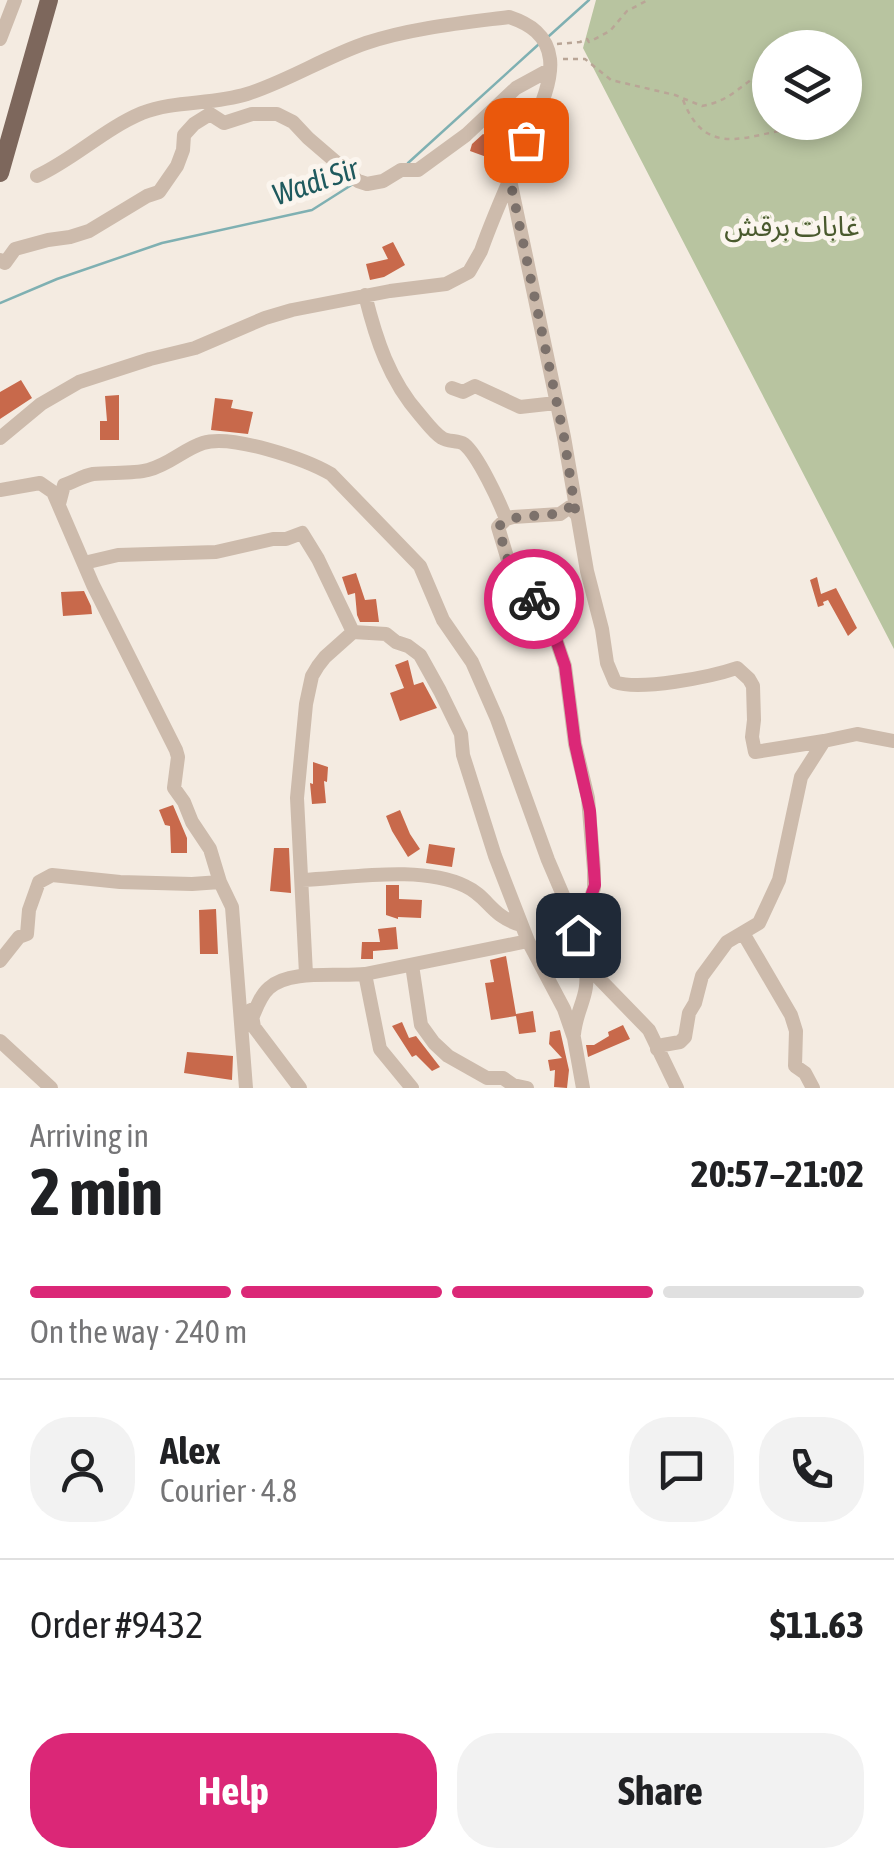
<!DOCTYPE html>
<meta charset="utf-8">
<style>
body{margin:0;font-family:"Asap Condensed","Noto Sans Arabic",sans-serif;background:#f2f2f2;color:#202124;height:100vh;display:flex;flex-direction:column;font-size:38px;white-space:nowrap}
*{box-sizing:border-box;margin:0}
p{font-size:32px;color:#757577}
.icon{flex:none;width:55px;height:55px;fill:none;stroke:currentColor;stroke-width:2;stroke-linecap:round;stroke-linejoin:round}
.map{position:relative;height:1088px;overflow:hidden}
.drawer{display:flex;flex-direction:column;background:#fff;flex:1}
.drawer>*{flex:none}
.fabs{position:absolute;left:752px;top:30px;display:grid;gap:20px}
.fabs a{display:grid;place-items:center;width:110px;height:110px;border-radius:50%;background:#fff;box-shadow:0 5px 15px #0003;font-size:50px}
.pin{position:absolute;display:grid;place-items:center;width:85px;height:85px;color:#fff;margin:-42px;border-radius:20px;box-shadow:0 5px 15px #0006}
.courier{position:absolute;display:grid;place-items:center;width:100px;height:100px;margin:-50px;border:8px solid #db2777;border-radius:50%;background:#fff;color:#222;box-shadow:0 2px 12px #0007}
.headline em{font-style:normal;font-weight:700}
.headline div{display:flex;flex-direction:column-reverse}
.headline{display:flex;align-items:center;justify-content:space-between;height:170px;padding:0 30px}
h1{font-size:65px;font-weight:700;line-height:75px}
.bar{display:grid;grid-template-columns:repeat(4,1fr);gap:15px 10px;align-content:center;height:120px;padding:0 30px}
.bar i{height:12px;border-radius:8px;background:#e0e0e0}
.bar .on{background:#db2777}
.bar p{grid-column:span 4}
.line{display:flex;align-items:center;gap:25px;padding:0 30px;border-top:2px solid #e0e0e0}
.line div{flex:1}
.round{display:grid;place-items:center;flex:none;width:105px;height:105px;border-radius:40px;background:#f2f2f2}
.action{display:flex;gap:20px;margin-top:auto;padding:20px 30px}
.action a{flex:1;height:115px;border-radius:40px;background:#db2777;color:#fff;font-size:40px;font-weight:700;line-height:115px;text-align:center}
.action a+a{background:#f2f2f2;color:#202124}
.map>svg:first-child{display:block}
.green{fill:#b8c4a0;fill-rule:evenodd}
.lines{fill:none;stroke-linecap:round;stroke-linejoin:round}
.stream{stroke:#7fb0b2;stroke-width:2.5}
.building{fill:#c8694b}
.path{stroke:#b9a596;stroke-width:2.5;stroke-dasharray:5 5;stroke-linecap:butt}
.minor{stroke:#cdbbac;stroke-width:14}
.major{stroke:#7d675c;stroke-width:18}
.done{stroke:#7c716b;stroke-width:10;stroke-dasharray:0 18}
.route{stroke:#db2777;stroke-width:12}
.labels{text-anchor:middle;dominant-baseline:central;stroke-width:10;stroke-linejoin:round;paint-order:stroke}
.park-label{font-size:28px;fill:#4a5a2e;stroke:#fbf5ee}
.water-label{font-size:30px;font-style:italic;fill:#1f5a5e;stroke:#fbf5ee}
</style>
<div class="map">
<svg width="894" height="1088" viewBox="0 0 894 1088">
<rect width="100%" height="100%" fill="#f4ebe1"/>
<!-- green -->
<path class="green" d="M596 0H894V649L583 48ZM770 48H845V122H770Z"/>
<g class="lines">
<!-- stream -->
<path class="stream" d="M549 36 589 0
M408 163 539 44
M0 303 57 279 162 243 312 210 353 184"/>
</g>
<!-- building -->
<path class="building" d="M483 134 505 142 507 148 496 149 492 159 470 151 472 144Z
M393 242 405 265 384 277 370 280 366 264 388 259 382 247Z
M21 380 32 398 0 419V392Z
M119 395V440H100V421H107L105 396Z
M215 398 233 400 231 408 253 412 248 434 211 430Z
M356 573 365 600 376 599 379 622H360L357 615 355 593 348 595 342 577Z
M817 577 821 594 836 588 857 628 848 636 828 600 823 602 824 605 818 607 810 580Z
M84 591 91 606 92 614 63 616 61 592Z
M408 660 414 685 423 682 437 708 400 721 390 693 404 688 395 665Z
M313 762 328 767 327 782 324 781 326 803 312 804 310 783 313 784Z
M173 805 187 838V853H171L170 826 165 825 159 810Z
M400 810 410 834 420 849 408 857 392 831 386 816Z
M429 844 455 848 452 867 426 863Z
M274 848H289L291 893 270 891Z
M386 885H399V899L422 900 421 918 398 917V919L386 915Z
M216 909 218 954H200L199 910Z
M396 927 398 949 373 951V959H361L362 942H380L378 929Z
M506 956 516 1014 533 1011 536 1032 519 1034 516 1016 491 1020 485 983 494 982 490 960Z
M402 1022 409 1038 416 1036 440 1067 432 1071 416 1055 412 1057 392 1026Z
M623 1025 630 1039 588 1057 586 1045H594L609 1036 608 1032Z
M560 1030 569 1070 567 1088 554 1087 555 1070 550 1071 548 1060 562 1058 549 1044 550 1032Z
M187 1052 233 1056 232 1080 184 1073Z"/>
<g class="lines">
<!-- path -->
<path class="path" d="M557 44 580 42 587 39 589 42 610 31 627 11 648 0
M563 59H585L611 80 675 95 702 106C733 101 744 80 770 69
M683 100C699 140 721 144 760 135 773 132 787 131 798 122"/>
<!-- minor -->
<path class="minor" d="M0 39 15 0
M510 180 564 437 587 571 602 629 607 663 615 682C639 691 711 677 737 668L749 679 753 686 754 720 752 737 755 752 824 741
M0 260 5 263 15 249 48 240 70 237 89 231 147 196 159 192 177 166 183 150 184 135 194 124 210 114 224 123 252 114H277L293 122 308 138 358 181 367 184 383 181 401 170H418L466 135 516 88 549 70
M365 295C376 339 389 380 420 415 426 422 434 433 442 438 448 442 458 440 464 444 478 455 500 503 506 519
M452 388 463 392 475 386 520 407 556 403
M0 438 41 404 79 382 150 359 195 348 265 318 292 310 390 291 446 284 469 272 481 251C494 214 511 177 526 142 535 119 553 84 550 59 547 35 530 24 509 17 462 23 411 28 366 43 325 57 288 81 247 94 212 105 175 100 142 113 104 129 74 159 37 176
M0 490 40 483 53 492 93 585 176 750 178 757 174 788 184 802 192 822 210 849 220 882 232 907 246 1088
M59 504 64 485C74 482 82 476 93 474 109 472 133 474 148 470 169 465 184 449 203 443 232 434 305 459 331 474L420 566 443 620 472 662 497 719 548 860 577 928
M576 514 570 507 560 514 513 517 506 519 498 527 510 567 531 596 546 610 565 666 575 744 588 798 594 870V888L587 910 577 928 584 963 649 1030 677 1088
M84 563 118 555 216 552 273 539H286L302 533 318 559 353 632
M302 880C350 878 421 865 465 886 489 897 490 916 521 925
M743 933 791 1015 796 1031 795 1066 805 1073 813 1088
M0 961 19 937 27 934 29 910 39 882 52 875 120 882 192 884 220 882
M412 965 421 1025 434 1043 448 1056 487 1078H503L513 1085 527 1088
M306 974 297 798 306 704 312 676 318 666 325 657 353 632 386 634 396 642 408 646 420 655 440 691 461 734 463 755 495 856 528 941 564 1009 574 1038 583 1088
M365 974 380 1049 412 1088
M251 1010 254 1027 300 1088
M253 1016C257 1006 261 995 269 988 290 969 337 977 365 974L528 941
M574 1034C577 1005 591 996 585 964
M0 1041 51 1088
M657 1049 663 1045 680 1042 685 1037 689 1013 695 1003 702 976 727 942 759 923 779 880 801 777 824 741 857 734 894 741"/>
<!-- major -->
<path class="major" d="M0 173 49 0"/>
</g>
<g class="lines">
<!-- done -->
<path class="done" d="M526 140 510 180 564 437 576 515 570 507C548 523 519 508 498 527L510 567 534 599"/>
<!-- route -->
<path class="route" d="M534 599 546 610 565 666 575 744 590 811 595 885 586 910 577 928 578 935"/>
</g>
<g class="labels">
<!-- park labels -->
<g class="park-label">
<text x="792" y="226">غابات برقش</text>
</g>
<!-- water labels -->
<g class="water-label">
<text transform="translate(315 181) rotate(-19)">Wadi Sir</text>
</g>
</g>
</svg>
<div class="fabs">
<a><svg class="icon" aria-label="layers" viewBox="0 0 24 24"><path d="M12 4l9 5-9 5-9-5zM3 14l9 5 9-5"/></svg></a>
</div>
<div class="pin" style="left:526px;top:140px;background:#ea580c"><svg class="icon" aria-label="bag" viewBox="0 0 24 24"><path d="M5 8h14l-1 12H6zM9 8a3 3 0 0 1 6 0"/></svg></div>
<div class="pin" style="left:578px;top:935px;background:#1f2937"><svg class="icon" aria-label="home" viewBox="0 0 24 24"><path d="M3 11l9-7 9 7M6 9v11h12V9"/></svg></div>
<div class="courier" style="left:534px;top:599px"><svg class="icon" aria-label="bike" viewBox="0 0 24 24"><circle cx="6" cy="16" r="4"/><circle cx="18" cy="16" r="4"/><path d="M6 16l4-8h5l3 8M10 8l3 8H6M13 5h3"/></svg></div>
</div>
<section class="drawer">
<div class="headline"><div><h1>2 min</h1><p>Arriving in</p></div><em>20:57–21:02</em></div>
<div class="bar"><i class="on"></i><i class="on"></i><i class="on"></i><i></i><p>On the way · 240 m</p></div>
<div class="line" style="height:180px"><a class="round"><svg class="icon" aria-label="person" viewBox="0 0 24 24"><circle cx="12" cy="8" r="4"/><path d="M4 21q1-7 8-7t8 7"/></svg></a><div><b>Alex</b><p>Courier · 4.8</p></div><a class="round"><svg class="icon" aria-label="chat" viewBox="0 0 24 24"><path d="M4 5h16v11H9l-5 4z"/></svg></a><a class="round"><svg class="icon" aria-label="phone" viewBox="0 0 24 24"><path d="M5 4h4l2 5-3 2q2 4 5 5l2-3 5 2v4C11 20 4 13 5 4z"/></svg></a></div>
<div class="line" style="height:130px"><div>Order #9432</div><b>$11.63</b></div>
<div class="action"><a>Help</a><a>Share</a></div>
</section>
